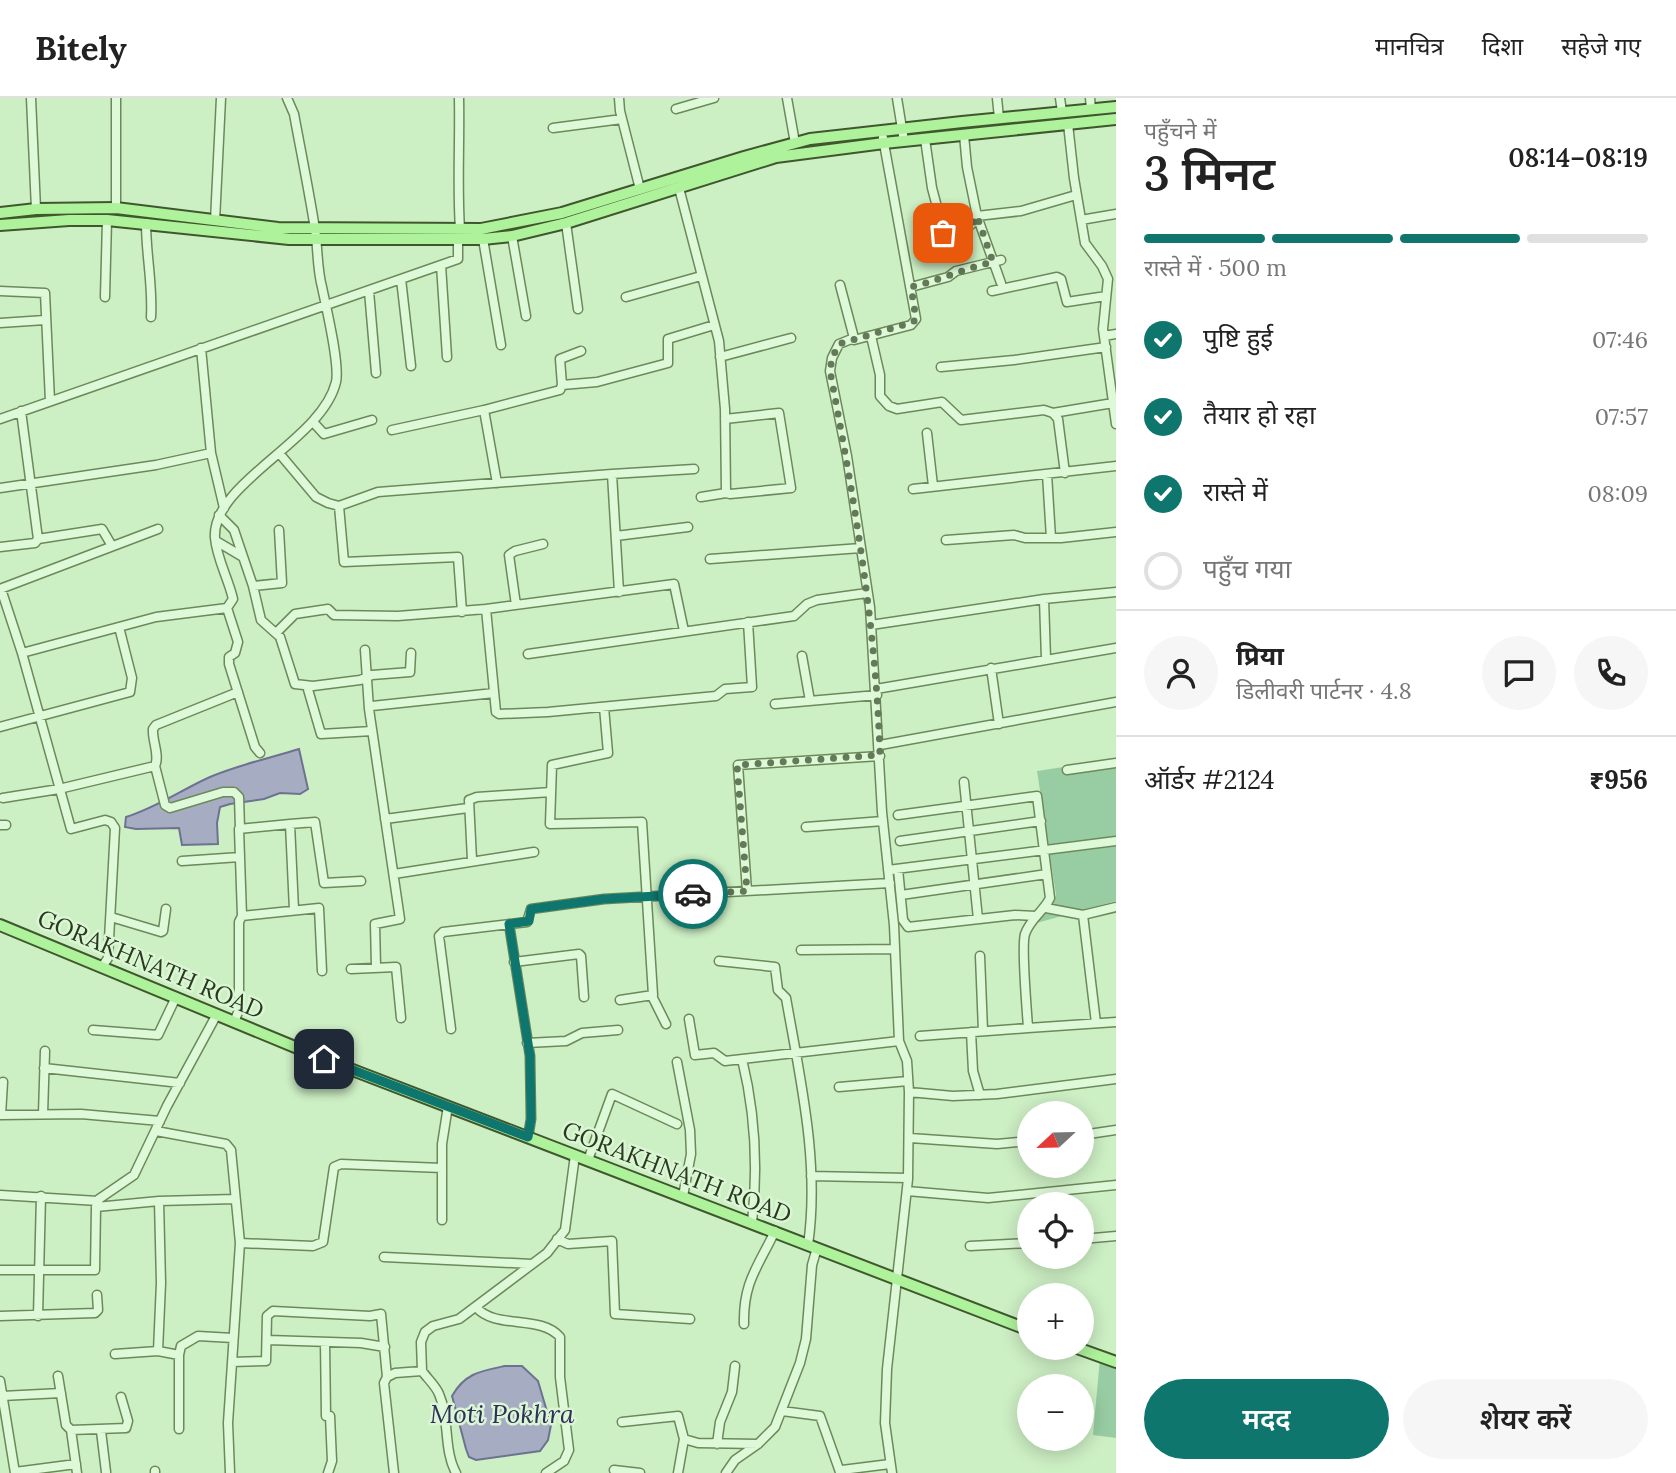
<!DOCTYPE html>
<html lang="hi">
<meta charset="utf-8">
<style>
body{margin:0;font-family:Lora,"Noto Sans Devanagari",serif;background:#f6f6f6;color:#222;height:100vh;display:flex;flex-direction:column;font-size:26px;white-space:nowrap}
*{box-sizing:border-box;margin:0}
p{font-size:23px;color:#767676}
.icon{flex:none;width:38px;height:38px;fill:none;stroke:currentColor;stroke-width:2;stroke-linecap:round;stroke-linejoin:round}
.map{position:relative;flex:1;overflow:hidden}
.panel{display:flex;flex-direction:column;background:#fff;width:560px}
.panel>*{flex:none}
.needle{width:46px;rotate:248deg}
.controls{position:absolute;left:1017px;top:1003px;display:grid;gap:14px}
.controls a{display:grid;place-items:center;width:77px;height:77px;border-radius:50%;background:#fff;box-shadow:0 4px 18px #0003;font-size:35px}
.pin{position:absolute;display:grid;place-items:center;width:60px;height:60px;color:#fff;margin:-30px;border-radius:14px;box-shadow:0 4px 10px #0006}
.courier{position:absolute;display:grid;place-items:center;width:70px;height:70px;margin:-35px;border:5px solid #0f766e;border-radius:50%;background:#fff;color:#222;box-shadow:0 2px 9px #0007}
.head em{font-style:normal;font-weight:600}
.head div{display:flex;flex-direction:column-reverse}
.head{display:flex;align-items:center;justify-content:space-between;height:119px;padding:0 28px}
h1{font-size:46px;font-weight:600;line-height:52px}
.bar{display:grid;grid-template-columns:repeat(4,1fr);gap:10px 7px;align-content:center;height:84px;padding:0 28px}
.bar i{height:9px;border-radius:5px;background:#e0e0e0}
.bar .current{background:#0f766e}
.bar p{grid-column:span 4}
.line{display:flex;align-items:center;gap:18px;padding:0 28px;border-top:2px solid #e0e0e0}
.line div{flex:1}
.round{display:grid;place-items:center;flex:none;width:74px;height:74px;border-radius:37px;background:#f6f6f6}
ol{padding:0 28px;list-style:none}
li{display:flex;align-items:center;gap:21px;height:77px}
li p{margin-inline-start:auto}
li .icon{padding:7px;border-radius:50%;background:#0f766e;color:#fff;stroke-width:4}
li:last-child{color:#767676}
li i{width:38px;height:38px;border:4px solid #e0e0e0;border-radius:50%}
.cta{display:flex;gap:14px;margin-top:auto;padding:14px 28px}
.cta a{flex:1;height:80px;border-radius:42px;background:#0f766e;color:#fff;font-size:28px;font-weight:600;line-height:80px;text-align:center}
.cta a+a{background:#f6f6f6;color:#222}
header{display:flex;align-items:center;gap:42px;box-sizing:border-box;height:98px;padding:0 35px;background:#fff;border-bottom:2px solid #e0e0e0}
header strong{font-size:33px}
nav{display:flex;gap:38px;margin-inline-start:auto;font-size:24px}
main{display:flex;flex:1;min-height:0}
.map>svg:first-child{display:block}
.green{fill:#98cda3}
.water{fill:#a6acc2;stroke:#6d7290;stroke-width:2}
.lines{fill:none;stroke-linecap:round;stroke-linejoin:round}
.minor-casing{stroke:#6c895a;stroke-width:11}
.major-casing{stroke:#40572e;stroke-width:14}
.minor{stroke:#def9d8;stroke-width:8}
.major{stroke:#aef29c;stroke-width:10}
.done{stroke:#637958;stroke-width:7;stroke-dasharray:0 12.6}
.route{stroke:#0f766e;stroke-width:9}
.labels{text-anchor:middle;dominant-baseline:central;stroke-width:5;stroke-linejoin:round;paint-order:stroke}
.street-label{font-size:24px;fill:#2a391e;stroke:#daf6d4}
.water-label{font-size:26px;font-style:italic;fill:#2f2e59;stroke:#daf6d4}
</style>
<header>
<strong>Bitely</strong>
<nav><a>मानचित्र</a><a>दिशा</a><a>सहेजे गए</a></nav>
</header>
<main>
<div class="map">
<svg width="1116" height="1375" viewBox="0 0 1116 1375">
<rect width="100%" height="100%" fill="#cdefc4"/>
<!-- green -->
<path class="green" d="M1116 661V803L1033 826 1051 810 1056 797 1037 673Z
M1100 1260 1116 1265V1340L1093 1337Z"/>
<!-- water -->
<path class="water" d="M299 651 308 691 300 696 280 695 264 701 230 706 220 709 217 725 218 746 182 747 179 730 136 731 125 729 126 719C156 710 181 692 210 679 238 667 270 660 299 651Z
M505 1268H522L538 1283 551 1327 548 1342 540 1353 476 1362 469 1359 466 1351 452 1298C465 1275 481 1273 505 1268Z"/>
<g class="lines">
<!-- minor casing -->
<g class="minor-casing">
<path id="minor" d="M31 0 36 111
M459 0C460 44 457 87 460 131
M619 0 620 13 640 91
M787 0 795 45
M897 0 904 43
M997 0 999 20
M1060 0 1062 14
M1090 0 1091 11
M676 11 714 0
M1068 26 1074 80 1085 145 1102 168 1108 181 1103 231 1116 326
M553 30 622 21
M925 41 932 90 944 135C955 132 974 131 977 118L967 69 964 37
M679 90 719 243 725 311 726 395 701 399
M116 110V0
M1081 122 1116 116
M215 123 221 0
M146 125C146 157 153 187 151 219
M566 125 578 211
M512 138 526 218
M483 141 501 247
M441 167 447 259
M401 181 411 268
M1001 185 977 118 1021 113 1076 97
M840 187 854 240 839 246 832 260 830 273 847 358 870 509 882 714 894 827 899 943 907 963 909 994 908 1081 887 1271 885 1325 892 1375
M911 189 948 179 956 173 1001 162
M0 193 45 195 50 303
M369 193 376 275
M992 193 1057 179 1061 181 1067 204 1106 198
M105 199 107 122
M626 199 701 178
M0 225 45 222
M871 238 880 277V298L889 308 897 311 942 304 961 322 1044 312 1053 315 1058 321 1065 375
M1104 238 1116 236
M854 242 911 227 916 221 883 40
M201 250 211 355 224 410
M720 259 791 240
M941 269 1014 262 1106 249
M562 287 597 284 668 265V241L714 227
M484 312 497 385
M1053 315 1113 305
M0 321 441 167 458 161V142
M725 321 779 315 791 390 730 396 726 395
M314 325 324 336 372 322
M392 332 484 312 560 292 562 287 560 261 581 253
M927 335 933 388
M279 355 316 399 328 405 339 408 378 394 612 376
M1047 376 1051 440
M0 390 156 367 211 355
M913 391 1116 368
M339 408 344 464 458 459 462 514
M219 417 234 432 253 488 261 522 280 539 295 586 313 588 360 582 372 577 410 574 411 555
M616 438 688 429
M38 441 102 431 112 448
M946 442 1014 437 1025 440H1061L1116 434
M216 443 243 459
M0 449 35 445 38 441 21 313
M710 461 861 450
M253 488 282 485 279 432
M0 491 158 431
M1 491 22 555
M619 494 612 376 694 371
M1044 501 1046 561
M516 507 509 457 515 453 543 446
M227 510 238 544 235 555 229 559V566L255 649 260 655
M871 527 1044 501 1116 494
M684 533 674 486 486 511 496 614 499 616 548 614 716 598 725 591 752 589 748 524
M276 535 295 516 328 511 334 517 398 518 486 511
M365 552 369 611
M528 556 794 518 807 506 817 502 867 495
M802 558 810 603
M991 570 999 626
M307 588 321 636 372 633
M876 591 1116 550
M775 606 877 597
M604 609 608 655 552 667 550 726 642 724 653 897 620 902
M0 629 130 594 132 580 119 529
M880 647 1116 604
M155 668 165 707 170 710 223 694H234L239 699 240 731
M1067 672 1116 665
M964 684 978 821
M3 700 59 691 155 668C160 657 152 643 153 631L156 627 238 594
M898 717 1037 698 1050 800C1044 813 1030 821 1025 836 1021 848 1027 912 1028 930L920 938
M385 721 468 710
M0 727H6
M806 729 883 723
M900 743 1041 723
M472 762 469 702 477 699 551 694
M182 763 240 759
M898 771 903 822 908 829 1015 817 1036 818
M888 772 1116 743
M394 776 534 754
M747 793 738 667 880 658
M901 797 1047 776
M1046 810 1083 817 1096 925
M294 812 290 726 315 724 324 785 361 783
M1083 817 1116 809
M242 818 239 731 290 726
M111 819 161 834 163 833 166 811
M509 826 530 958 531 1021 528 1039
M801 852 895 851
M980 858 983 933
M719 863 775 869 778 892 786 900C800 980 820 1065 808 1147
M514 864 579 856 581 858 584 899
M102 869 108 860 115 730 111 724 105 722 71 731 22 555 156 519 227 510 233 501C228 480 217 461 215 440 211 385 322 343 336 284 340 266 326 209 322 189 317 171 318 150 315 131 309 93 301 54 294 16L287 0
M376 869 375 826 400 821 369 611 372 608 494 595
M351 871 396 869 401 920
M652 898 666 926
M689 921 695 957 714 955 725 963 899 943
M234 924 239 912V824L242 818 319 810 322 873
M1028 930 1116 924
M451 931 439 838 443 834 527 824 531 811 604 801 890 785
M93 932 158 937 176 899
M971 934 973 973 980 997
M527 945 566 943 582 935 618 932
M742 961C755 1014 758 1071 752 1125
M677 964 690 1032 691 1056 683 1098
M44 970 180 985
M839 989 908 983
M909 994 953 998 997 996 1116 981
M43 1016 45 953
M0 1017 81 1016 160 1023
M1 1017 3 984
M156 1033 226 1046 231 1052 240 1145 228 1325 230 1375
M1082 1037 1116 1032
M910 1040 997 1046 1029 1043
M588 1062 612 996 677 1026
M811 1078 908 1080
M907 1093 988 1100 1116 1087
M0 1097 98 1103
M159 1103 235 1101
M96 1109 99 1101 134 1077 167 1008 217 916
M442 1122V1046L448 1008
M557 1141 568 1146 612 1143 615 1216 690 1221
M1082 1141 1116 1138
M240 1145 313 1148 323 1144 334 1069 341 1066 442 1070
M970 1148 1029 1145
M384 1159 532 1166
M0 1172H95L96 1109 159 1103 161 1185 158 1253 115 1256
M476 1209C495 1232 540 1216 560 1239V1279L569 1352 564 1363 546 1375
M0 1218 95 1215 98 1212 97 1197
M38 1218 41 1098
M744 1226C743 1184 758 1169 775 1133
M268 1242 361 1245 385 1249
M325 1244 326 1318
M158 1253 179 1257
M232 1264 266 1263 267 1218 273 1213 370 1218 381 1216 387 1279
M422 1273C427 1280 436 1288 439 1296 450 1321 443 1351 456 1375
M58 1278 66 1327 71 1332 77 1375
M0 1283 15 1375
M2 1298 61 1295
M782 1313 820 1318 840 1374
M622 1324 678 1318 684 1341 698 1345 758 1346
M179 1331V1257L181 1248 198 1238 233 1240
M71 1332 126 1330 128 1323 121 1299
M101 1333 106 1374
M717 1346 720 1324 732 1294 735 1268
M614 1372 640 1375
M155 1373V1375
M15 1374 76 1366
M328 1375 332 1363 330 1318
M394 1375 384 1285 387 1279 395 1275 422 1273 421 1244 425 1234 433 1228 459 1221 547 1155 565 1132 575 1057
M678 1375 684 1341
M726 1375 735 1362 758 1346 775 1329 800 1265 806 1241 812 1167 817 1150
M840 1375 842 1372 890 1366"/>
</g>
<!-- major casing -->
<g class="major-casing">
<path id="major" d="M0 115 36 111 116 110 278 130 481 131 562 115 744 59 810 41 962 24 1116 9
M0 127 69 122H107L289 141H483L512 138 566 125 776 59 884 45 1116 21
M0 827 324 961 1029 1232
M1077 1250 1116 1264"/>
</g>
<!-- minor -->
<use href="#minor" class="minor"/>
<!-- major -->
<use href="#major" class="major"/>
</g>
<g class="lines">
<!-- done -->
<path class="done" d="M693 796 747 793 737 667 880 657C876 528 854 400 830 273L832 260 839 246 913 224 916 221 911 189C939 182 964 171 993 164L977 118C974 131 954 132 943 135"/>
<!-- route -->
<path class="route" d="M324 961 528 1039 531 1021 530 958 509 826 529 823 531 811 604 801 693 796"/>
</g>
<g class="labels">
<!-- street labels -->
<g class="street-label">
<text transform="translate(151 866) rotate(23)">GORAKHNATH ROAD</text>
<text transform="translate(677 1074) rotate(21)">GORAKHNATH ROAD</text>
</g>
<!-- water labels -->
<g class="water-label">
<text x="502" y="1315">Moti Pokhra</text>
</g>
</g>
</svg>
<div class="controls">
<a><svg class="needle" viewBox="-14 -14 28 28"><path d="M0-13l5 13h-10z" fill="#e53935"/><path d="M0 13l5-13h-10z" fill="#767676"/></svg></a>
<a><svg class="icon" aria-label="locate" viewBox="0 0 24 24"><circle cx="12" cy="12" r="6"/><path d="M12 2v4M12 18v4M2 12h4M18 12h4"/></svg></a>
<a>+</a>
<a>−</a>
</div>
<div class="pin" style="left:943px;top:135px;background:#ea580c"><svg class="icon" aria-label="bag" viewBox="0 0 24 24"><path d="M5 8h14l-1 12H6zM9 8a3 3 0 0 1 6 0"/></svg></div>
<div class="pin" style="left:324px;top:961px;background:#1f2937"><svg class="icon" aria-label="home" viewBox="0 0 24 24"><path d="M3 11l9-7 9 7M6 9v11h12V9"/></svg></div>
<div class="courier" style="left:693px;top:796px"><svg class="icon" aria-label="car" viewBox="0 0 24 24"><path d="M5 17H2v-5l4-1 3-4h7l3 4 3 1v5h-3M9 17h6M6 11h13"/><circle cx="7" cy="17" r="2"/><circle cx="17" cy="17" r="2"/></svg></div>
</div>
<section class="panel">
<div class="head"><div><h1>3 मिनट</h1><p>पहुँचने में</p></div><em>08:14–08:19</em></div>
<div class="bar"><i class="current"></i><i class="current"></i><i class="current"></i><i></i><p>रास्ते में · 500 m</p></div>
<ol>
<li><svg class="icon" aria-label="check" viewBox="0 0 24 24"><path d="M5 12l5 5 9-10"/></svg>पुष्टि हुई<p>07:46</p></li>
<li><svg class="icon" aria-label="check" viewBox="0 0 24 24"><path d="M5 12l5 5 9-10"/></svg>तैयार हो रहा<p>07:57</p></li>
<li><svg class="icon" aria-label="check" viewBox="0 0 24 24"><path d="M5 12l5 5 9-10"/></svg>रास्ते में<p>08:09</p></li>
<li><i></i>पहुँच गया</li>
</ol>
<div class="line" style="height:126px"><a class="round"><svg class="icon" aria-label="person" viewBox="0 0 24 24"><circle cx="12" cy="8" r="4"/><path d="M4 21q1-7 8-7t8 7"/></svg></a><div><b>प्रिया</b><p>डिलीवरी पार्टनर · 4.8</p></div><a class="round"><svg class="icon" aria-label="chat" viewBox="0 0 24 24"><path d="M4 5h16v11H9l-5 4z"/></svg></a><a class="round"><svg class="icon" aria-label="phone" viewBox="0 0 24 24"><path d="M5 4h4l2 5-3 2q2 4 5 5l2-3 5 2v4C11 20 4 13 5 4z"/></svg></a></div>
<div class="line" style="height:91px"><div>ऑर्डर #2124</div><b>₹956</b></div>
<div class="cta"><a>मदद</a><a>शेयर करें</a></div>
</section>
</main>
